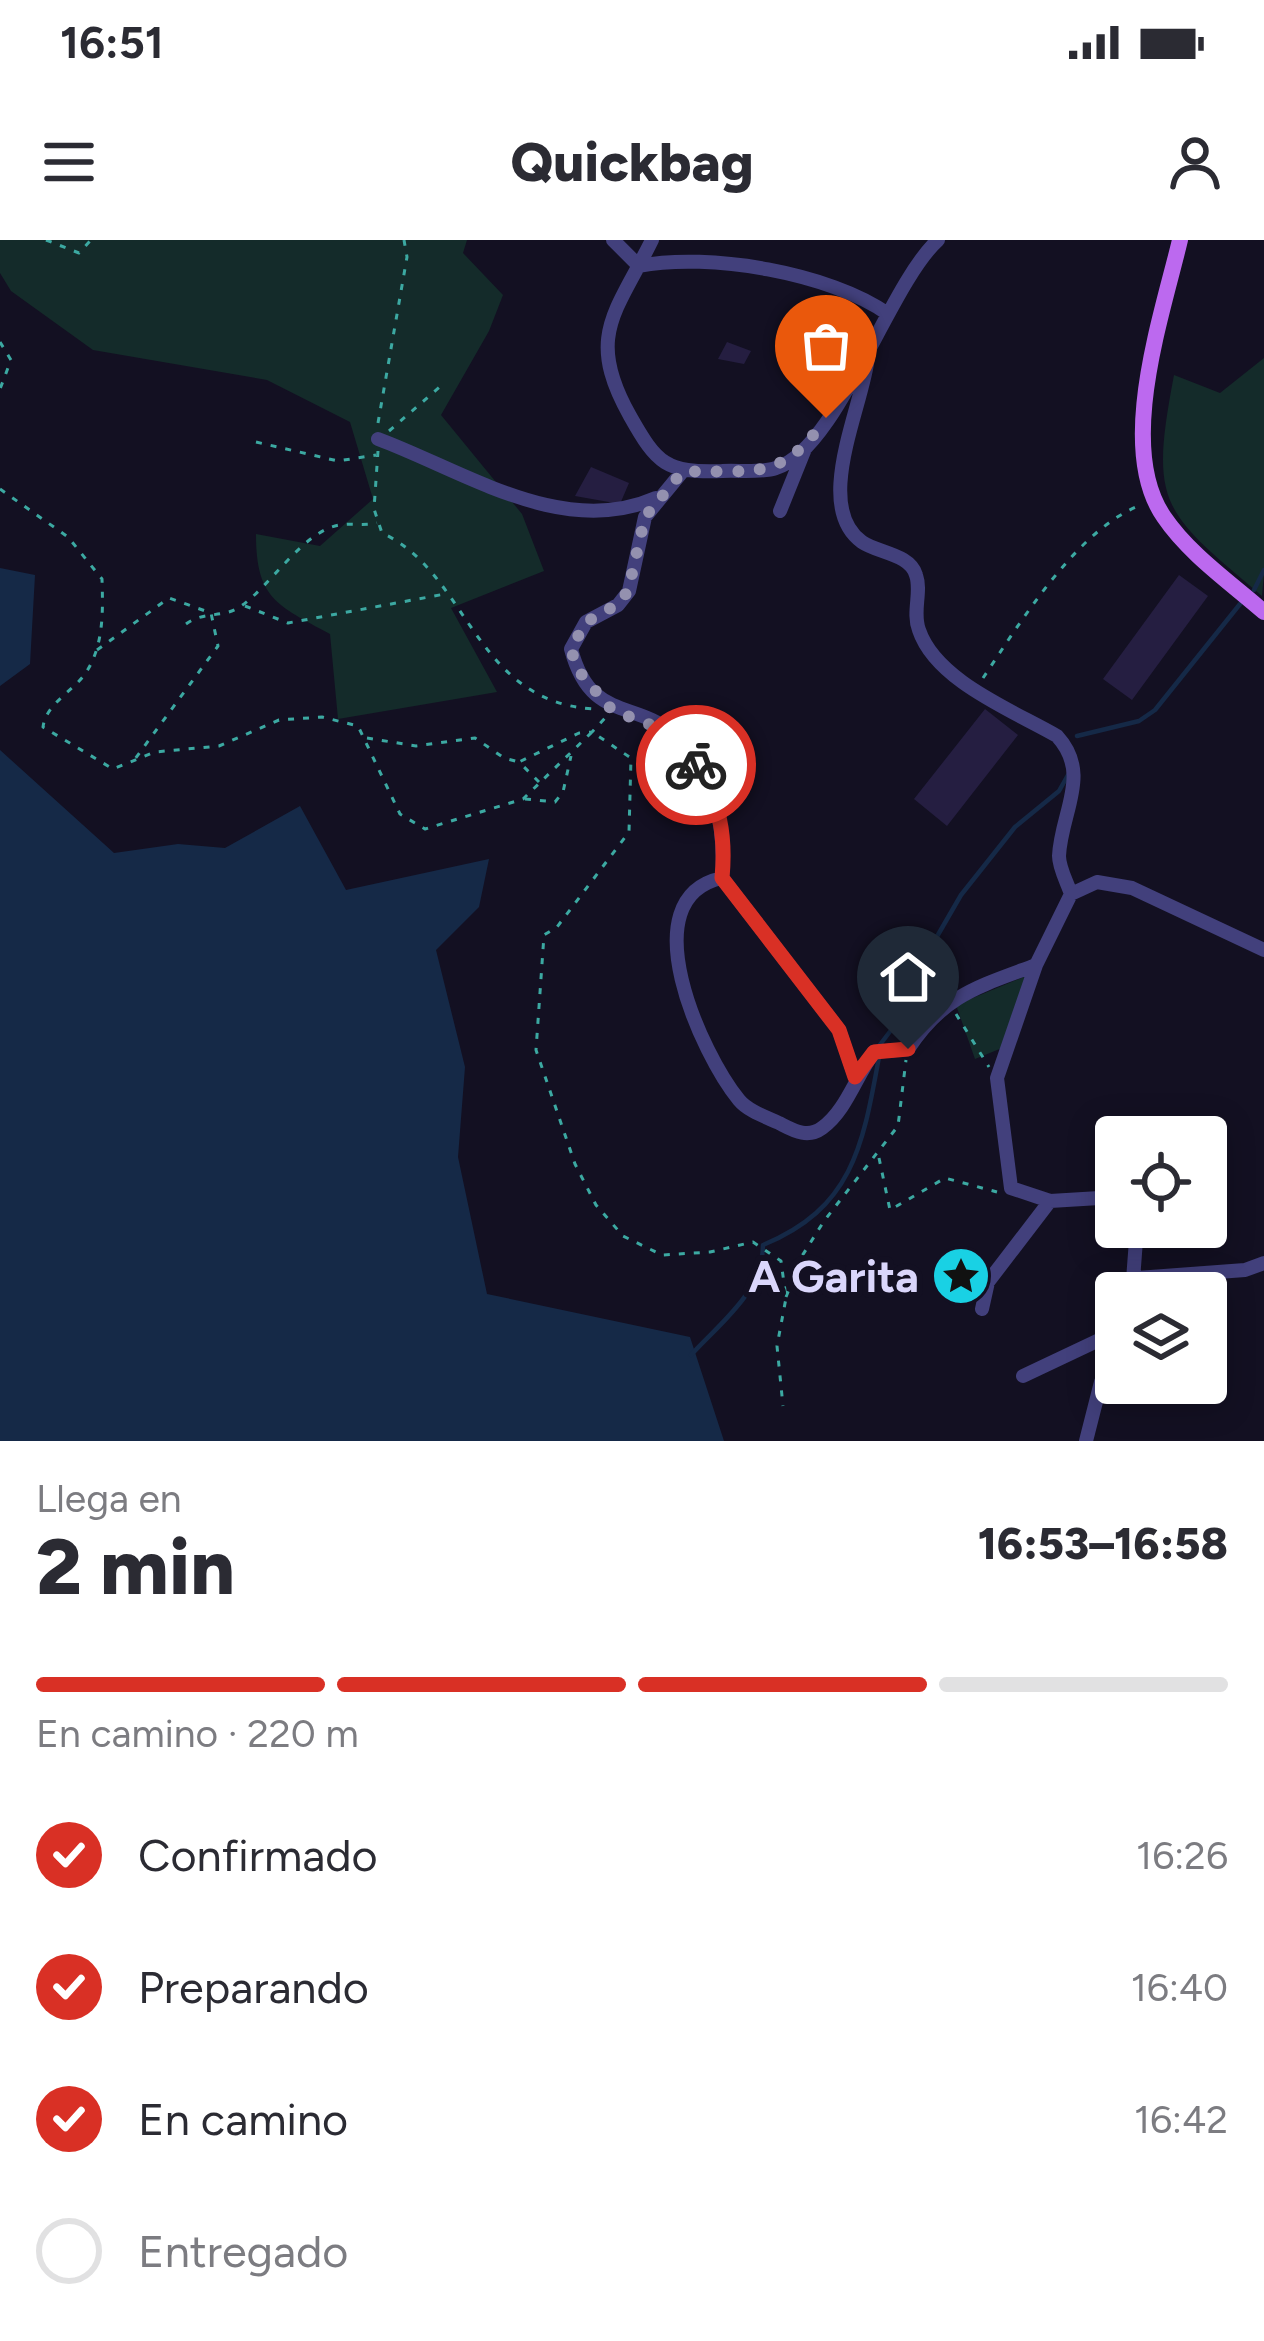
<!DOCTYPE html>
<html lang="es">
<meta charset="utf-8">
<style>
body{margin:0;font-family:Figtree,sans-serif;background:#f2f2f3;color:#2b2b33;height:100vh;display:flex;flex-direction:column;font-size:45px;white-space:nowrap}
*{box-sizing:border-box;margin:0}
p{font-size:39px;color:#7c7c81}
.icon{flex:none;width:66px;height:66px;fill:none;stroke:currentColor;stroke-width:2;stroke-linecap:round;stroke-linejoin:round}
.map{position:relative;height:1201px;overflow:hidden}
.drawer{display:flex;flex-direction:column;background:#fff;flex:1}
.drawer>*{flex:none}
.fabs{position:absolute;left:1095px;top:876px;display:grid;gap:24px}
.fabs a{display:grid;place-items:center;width:132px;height:132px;border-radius:12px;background:#fff;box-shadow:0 6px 30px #0003;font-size:60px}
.pin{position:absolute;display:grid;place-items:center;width:102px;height:102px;color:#fff;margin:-123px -51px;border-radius:50% 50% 50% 0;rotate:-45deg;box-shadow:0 0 12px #0007}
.pin .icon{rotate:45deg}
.courier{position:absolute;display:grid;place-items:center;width:120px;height:120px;margin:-60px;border:9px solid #d93025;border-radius:50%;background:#fff;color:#222;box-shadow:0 3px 15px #0007}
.overview em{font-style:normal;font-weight:800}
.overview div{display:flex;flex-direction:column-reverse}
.overview{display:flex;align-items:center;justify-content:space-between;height:204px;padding:0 36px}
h1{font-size:78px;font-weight:800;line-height:90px}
.bar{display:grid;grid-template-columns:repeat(4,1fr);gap:18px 12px;align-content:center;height:144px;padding:0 36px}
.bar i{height:15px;border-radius:9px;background:#e1e1e2}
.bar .current{background:#d93025}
.bar p{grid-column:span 4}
ol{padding:0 36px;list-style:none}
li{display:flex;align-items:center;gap:36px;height:132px}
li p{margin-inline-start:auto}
li .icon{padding:12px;border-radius:50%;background:#d93025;color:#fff;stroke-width:4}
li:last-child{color:#7c7c81}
li i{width:66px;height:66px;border:6px solid #e1e1e2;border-radius:50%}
.status{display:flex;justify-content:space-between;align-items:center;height:84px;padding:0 60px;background:#fff;direction:ltr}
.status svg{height:33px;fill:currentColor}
header{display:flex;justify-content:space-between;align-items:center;height:156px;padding:0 36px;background:#fff;font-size:54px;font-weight:800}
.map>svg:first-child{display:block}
.green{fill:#142b2a}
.water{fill:#152947}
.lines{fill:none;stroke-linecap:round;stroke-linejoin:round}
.stream{stroke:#152947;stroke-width:4.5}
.building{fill:#251e41}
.path{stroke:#3ca9a2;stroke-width:3;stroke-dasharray:6 9;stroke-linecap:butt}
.minor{stroke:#42407c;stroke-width:14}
.major{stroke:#bc69ef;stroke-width:16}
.done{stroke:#9491af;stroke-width:12;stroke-dasharray:0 21.6}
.route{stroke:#d93025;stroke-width:15}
.labels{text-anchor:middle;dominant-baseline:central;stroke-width:12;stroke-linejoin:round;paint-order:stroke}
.poi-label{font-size:45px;font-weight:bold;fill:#dad6fb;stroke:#131022;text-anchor:end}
</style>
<div class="status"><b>16:51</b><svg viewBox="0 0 49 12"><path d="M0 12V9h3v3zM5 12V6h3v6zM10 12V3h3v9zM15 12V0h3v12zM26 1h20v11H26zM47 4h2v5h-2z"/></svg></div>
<header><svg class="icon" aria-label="menu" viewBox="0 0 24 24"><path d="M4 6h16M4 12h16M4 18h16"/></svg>Quickbag<svg class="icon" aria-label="person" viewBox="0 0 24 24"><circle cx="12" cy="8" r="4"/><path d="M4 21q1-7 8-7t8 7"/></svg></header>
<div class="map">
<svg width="1264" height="1201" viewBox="0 0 1264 1201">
<rect width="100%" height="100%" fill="#131022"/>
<!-- green -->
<path class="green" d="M0 0H467L463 13 503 55 489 91 441 175 522 274 544 331 451 368 497 452 338 479 330 394C277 365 256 359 256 294L320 306 373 259 350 182 267 140 93 110 11 51 0 33Z
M1264 118V333L1262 356C1162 271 1149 266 1174 135L1220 153Z
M1026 736 1002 808 975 819 956 765Z"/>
<!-- water -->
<path class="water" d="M0 328 35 335 30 424 0 446Z
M0 510 114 613 178 604 225 608 300 566 346 650 489 619 479 667 436 710 465 827 458 917 487 1054 690 1097 724 1201H0Z"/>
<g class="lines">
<!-- stream -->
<path class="stream" d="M1254 350 1264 330
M1077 496 1139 481 1155 470 1240 364
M879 806 898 781 913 738 961 655 1015 587 1059 551 1068 535
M691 1115C721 1082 763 1052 763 1005 853 968 863 905 879 817"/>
</g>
<!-- building -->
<path class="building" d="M727 102 751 111 744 124 718 119Z
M591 227 629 243 620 264 575 256Z
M1179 335 1208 356 1132 460 1103 439Z
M985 469 1018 495 947 586 914 559Z"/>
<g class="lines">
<!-- path -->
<path class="path" d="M46 0 79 13 91 0
M0 102 11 120 0 149
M378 183 407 17 404 0
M389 191 442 145
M256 202 338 221 376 215
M378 211 374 269 382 293C469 333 473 461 593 469
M0 249 68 297 102 339C103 372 104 406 85 434 72 452 46 464 43 487L113 529 155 512 219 506 279 480 322 477 358 486 400 574 425 589 523 559 592 492 631 518 629 592 557 687 544 695 536 810 575 924 596 965 623 996 662 1015 710 1012 753 1002 781 1021 786 1058 777 1106 783 1166
M245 366 288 383 445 354
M186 384C204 371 221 378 238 368 269 349 303 290 340 285 352 283 364 286 377 283
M97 410 169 358 211 373 218 406 135 519
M983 438C1020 383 1077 289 1141 265
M367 498 416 506 475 498 504 518 519 522
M539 542 519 522 579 493 592 492 607 476
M525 559 555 562 563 552 571 516
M956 774 989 827
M879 918 890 970 945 938 997 952
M786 1057 802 1016 824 981 898 886 906 820"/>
<!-- minor -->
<path class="minor" d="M613 0 639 26
M652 0C616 73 585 96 630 176 657 224 666 233 722 231 738 230 761 233 776 228 837 210 889 44 938 0
M639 26C709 12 830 33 888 74
M868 117C863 166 812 266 862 302 878 313 910 314 916 335 922 352 912 372 919 390 936 441 1014 471 1057 496 1092 534 1061 572 1059 616 1059 628 1067 642 1071 654
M378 199C464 231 563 299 656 258
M682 232 645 277 629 351 618 365 586 382 571 409C590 481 633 460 673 493 714 526 726 590 722 638
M780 271 805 209
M722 638C629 658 702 815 739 860 748 871 766 877 779 883 793 890 807 899 822 888 846 871 856 836 874 812L908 809C944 755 977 747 1036 725
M722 638 839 790 855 837
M1116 957 1050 961 1011 948 997 838 1036 725 1071 654 1097 642 1132 648 1264 710
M1137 1038 1245 1030 1264 1023
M1132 1053 1137 987
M982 1069 988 1042 1050 961
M1023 1136 1116 1092
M1086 1201 1101 1142 1116 1120"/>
<!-- major -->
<path class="major" d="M1180 0C1162 76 1116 208 1164 277 1189 314 1231 343 1264 372"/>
</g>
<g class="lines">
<!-- done -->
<path class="done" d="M696 525 674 494 612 470 577 429 571 409 586 382 618 364 628 351 645 277 682 232C754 229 781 243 826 178"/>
<!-- route -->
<path class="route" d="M696 525C720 561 726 596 722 638L839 790 855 837 874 812 908 809"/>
</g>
<!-- icons -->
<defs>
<g id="sight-disc" transform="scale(3)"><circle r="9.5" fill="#19d1e4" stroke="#131022"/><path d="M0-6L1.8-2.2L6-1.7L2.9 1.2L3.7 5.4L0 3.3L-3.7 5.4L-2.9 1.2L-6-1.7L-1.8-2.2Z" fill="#111"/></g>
</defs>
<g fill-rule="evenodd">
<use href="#sight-disc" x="961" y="1036"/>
</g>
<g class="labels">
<!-- poi labels -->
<g class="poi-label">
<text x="919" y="1036">A Garita</text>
</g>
</g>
</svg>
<div class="fabs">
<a><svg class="icon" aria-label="locate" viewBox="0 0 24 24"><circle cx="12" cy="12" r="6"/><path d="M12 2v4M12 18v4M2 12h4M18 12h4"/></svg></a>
<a><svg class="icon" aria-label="layers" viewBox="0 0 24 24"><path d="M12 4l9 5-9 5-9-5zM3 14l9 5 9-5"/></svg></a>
</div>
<div class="pin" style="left:826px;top:178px;background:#ea580c"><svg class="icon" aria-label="bag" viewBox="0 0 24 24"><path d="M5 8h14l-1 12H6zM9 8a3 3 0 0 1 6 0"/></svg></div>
<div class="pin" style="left:908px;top:809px;background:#1f2937"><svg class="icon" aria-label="home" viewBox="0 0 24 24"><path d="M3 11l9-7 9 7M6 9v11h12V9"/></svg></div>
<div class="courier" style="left:696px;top:525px"><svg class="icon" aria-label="bike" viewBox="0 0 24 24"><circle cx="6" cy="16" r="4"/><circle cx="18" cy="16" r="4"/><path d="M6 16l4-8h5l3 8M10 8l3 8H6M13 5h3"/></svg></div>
</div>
<section class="drawer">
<div class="overview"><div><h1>2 min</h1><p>Llega en</p></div><em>16:53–16:58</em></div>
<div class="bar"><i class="current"></i><i class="current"></i><i class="current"></i><i></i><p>En camino · 220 m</p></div>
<ol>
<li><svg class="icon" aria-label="check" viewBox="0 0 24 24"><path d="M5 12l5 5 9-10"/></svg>Confirmado<p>16:26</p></li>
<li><svg class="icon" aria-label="check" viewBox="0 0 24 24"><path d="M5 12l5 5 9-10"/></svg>Preparando<p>16:40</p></li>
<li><svg class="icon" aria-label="check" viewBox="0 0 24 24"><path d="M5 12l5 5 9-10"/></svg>En camino<p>16:42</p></li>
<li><i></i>Entregado</li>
</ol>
</section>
